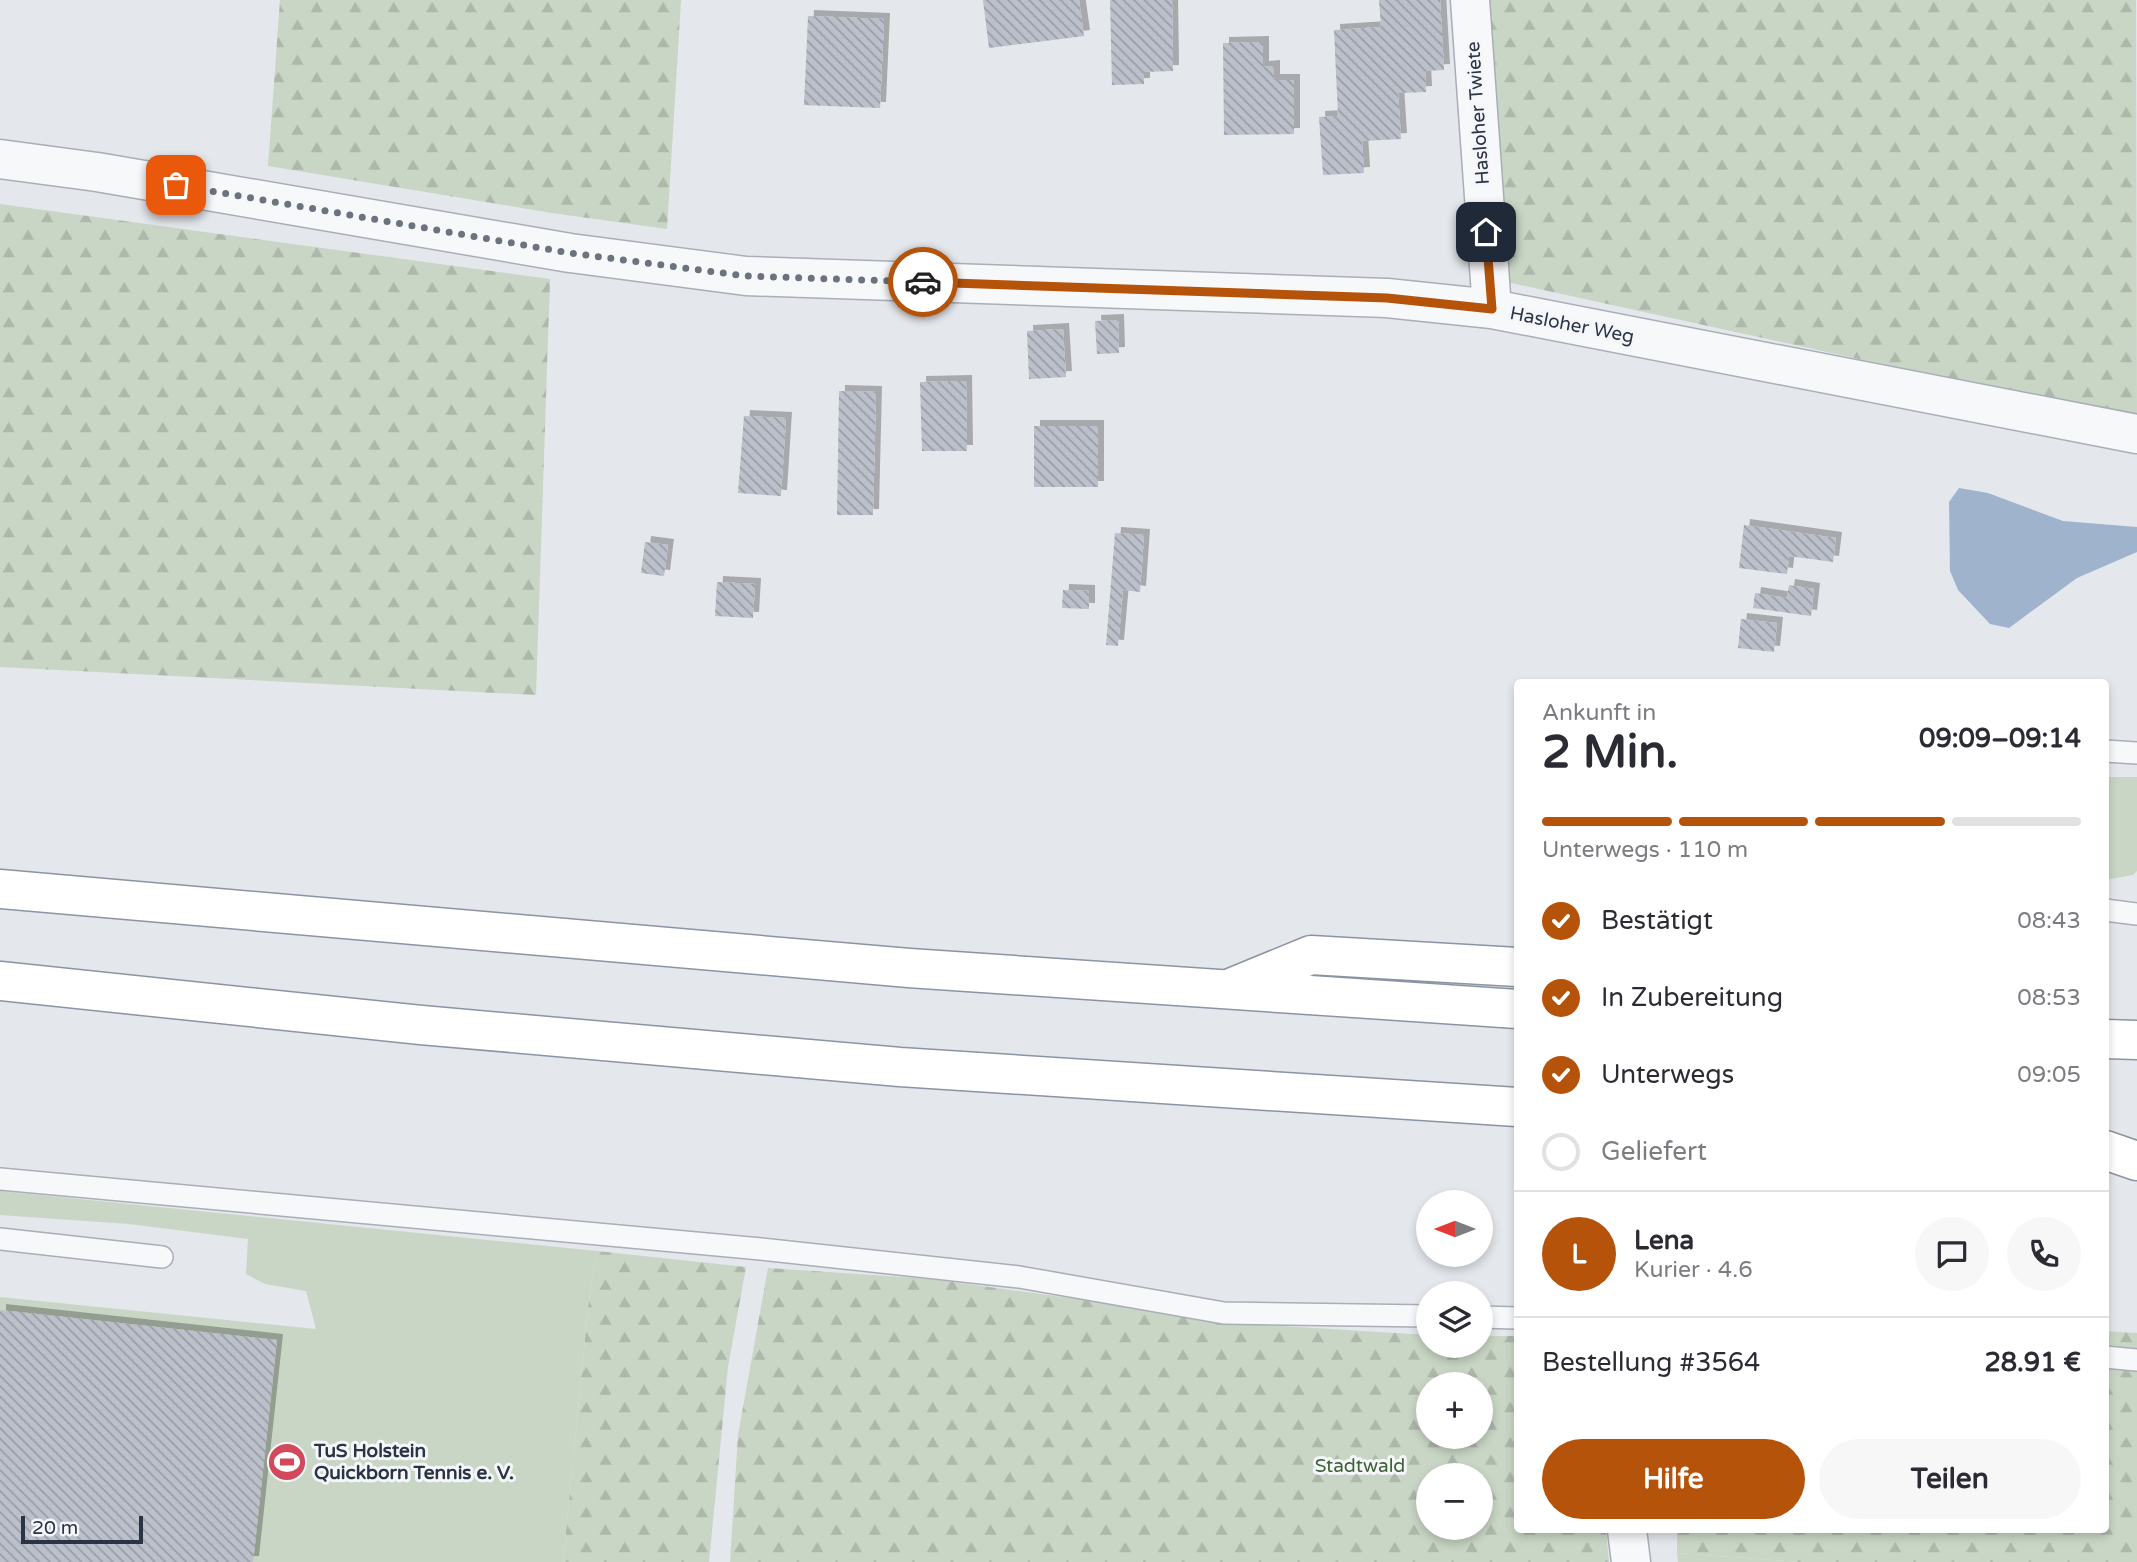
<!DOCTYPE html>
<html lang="de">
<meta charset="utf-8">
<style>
body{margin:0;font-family:"Varela Round",sans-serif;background:#f7f7f7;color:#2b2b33;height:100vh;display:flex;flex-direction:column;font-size:26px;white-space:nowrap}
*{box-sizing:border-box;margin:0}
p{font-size:23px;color:#7c7c81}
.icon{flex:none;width:38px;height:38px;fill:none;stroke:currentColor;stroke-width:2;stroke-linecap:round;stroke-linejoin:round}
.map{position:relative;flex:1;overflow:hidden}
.side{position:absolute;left:1514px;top:679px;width:595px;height:854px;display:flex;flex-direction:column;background:#fff;border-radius:7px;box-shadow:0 4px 10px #0003}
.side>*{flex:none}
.needle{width:46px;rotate:270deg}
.buttons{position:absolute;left:1416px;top:1190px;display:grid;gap:14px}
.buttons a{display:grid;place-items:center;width:77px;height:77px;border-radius:50%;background:#fff;box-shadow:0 4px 10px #0003;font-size:35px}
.scale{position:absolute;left:21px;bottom:18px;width:122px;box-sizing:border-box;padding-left:7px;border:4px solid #2b3445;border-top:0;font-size:19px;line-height:24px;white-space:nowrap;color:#2b3445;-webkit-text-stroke:5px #f4f6f9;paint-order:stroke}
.pin{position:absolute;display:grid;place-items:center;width:60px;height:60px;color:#fff;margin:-30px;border-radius:14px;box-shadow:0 4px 10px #0006}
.courier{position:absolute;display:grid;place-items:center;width:70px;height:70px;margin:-35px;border:5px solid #b45309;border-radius:50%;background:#fff;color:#222;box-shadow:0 2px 9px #0007}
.summary em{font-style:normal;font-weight:700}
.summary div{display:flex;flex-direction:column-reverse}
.summary{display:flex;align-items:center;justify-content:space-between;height:119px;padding:0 28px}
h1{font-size:46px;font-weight:700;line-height:52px}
.bar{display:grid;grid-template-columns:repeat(4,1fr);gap:10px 7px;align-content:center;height:84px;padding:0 28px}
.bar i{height:9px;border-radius:5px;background:#e1e1e2}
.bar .current{background:#b45309}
.bar p{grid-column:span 4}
.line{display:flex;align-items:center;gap:18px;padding:0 28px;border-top:2px solid #e1e1e2}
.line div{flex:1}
.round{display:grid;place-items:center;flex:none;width:74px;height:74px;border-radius:37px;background:#f7f7f7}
ol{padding:0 28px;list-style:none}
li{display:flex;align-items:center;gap:21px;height:77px}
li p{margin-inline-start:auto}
li .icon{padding:7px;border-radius:50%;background:#b45309;color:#fff;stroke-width:4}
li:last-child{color:#7c7c81}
li i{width:38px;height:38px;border:4px solid #e1e1e2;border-radius:50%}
.action{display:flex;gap:14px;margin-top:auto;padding:14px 28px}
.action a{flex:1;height:80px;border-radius:42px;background:#b45309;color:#fff;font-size:28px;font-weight:700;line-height:80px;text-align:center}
.action a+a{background:#f7f7f7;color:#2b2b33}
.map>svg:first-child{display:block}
.green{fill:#c9d6c5}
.forest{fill:url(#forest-firs);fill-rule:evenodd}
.water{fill:#9fb4cc}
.building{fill:url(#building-back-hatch);filter:url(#shadow)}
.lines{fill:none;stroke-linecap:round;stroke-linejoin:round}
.lane-casing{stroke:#a9aeb7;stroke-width:24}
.street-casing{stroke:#a9aeb7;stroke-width:41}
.highway-casing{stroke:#8b94a3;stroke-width:41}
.lane{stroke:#f7f8fa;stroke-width:21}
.street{stroke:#f7f8fa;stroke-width:38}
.highway{stroke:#fff;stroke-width:38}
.done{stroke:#6c737f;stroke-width:7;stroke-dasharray:0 12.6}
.route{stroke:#b45309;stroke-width:9}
.labels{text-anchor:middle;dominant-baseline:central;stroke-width:6;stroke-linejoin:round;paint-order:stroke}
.street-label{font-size:19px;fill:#2b3445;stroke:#f4f6f9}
.poi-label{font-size:19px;font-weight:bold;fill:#2b3445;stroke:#f4f6f9;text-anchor:start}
.park-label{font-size:19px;fill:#3f6138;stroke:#f4f6f9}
</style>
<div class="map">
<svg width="2137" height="1562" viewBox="0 0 2137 1562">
<defs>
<pattern id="forest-firs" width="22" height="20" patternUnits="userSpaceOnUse" patternTransform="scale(1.75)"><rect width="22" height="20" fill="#c9d6c5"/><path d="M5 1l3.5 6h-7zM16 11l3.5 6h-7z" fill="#adb8ab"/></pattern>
<pattern id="building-back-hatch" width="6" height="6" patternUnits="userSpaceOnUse" patternTransform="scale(1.75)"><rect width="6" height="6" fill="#bbc0ca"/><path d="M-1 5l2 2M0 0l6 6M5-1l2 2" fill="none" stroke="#989da6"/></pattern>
<filter id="shadow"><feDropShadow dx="6" dy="-6" stdDeviation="0" flood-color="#0004"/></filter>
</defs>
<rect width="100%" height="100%" fill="#e4e7ec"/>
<!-- green -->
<path class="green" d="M2105 777H2137V871L2133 875 2105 880Z
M0 1191 597 1251 590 1289 563 1562H0V1297L316 1329 306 1291 265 1284 246 1274 248 1239 129 1224 0 1215Z
M1677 1553 1798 1562H1678Z"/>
<!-- forest -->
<path class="forest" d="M280 0H681L667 229 552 213 268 166Z
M1487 0H2136L2137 420 1507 282Z
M0 204 550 279 536 695 0 667Z
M597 1251 746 1267 728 1367 709 1562H563L590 1289Z
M768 1268 932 1279 1265 1325 1428 1335V1346H1480L1481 1336H1517V1530H1606L1609 1562H730L738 1435ZM1428 1384H1480V1437H1428ZM1428 1475H1480V1528H1428Z
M2105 1331 2137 1333V1562H1798L1677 1553V1530H2105Z"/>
<!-- water -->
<path class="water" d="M1959 488 1988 493 2063 521 2137 527V552L2077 578 2009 628 1990 624 1958 590 1950 571 1949 502Z"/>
<!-- building -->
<path class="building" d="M983 0H1079L1084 36 989 48Z
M1110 0H1172L1173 71 1144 72V84L1112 85Z
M1379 0H1440L1444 70 1425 71 1426 92 1398 93 1401 139 1362 141 1364 173 1323 175 1319 117 1338 116 1334 30 1381 27Z
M808 16 884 19 880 108 804 105Z
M1263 42V67L1274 66V80H1294V134L1224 135 1223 43Z
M1118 320 1119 353 1097 354 1095 321Z
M1063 329 1066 377 1029 379 1027 331Z
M966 381 967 451H922L920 382Z
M839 391 876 392 873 515H837Z
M744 416 786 418 781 496 738 493Z
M1034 426H1098V487H1034Z
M1744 525 1836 538 1833 562 1789 556 1787 574 1739 568Z
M1115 533 1144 535 1140 592 1123 590 1118 646 1106 645Z
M645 542 668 545 664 576 641 573Z
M717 582 755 584 753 618 715 616Z
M1789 585 1814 589 1811 616 1753 608 1755 593 1787 598Z
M1063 590 1089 591V609L1062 608Z
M1741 619 1777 623 1774 652 1738 648Z
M0 1310 277 1340 253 1562H0Z"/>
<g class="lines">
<!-- lane casing -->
<g class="lane-casing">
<path id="lane" d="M2105 751 2137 753
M2105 910 2137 914
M0 1179 761 1249 1019 1277 1224 1313 1428 1316
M0 1239 162 1257
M1480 1317 1517 1318
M2105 1357 2137 1360"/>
</g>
<!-- street casing -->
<g class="street-casing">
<path id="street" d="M1470 0 1492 309
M0 159 97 172 570 253 746 276 1387 298 1492 309 2137 434
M1627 1530 1631 1562"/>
</g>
<!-- highway casing -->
<g class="highway-casing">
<path id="highway" d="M0 889 909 968 1517 1009
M0 981 421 1025 900 1067 1517 1107
M1233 987 1311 955 1517 967
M2105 1039 2137 1040
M2105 1150 2137 1161"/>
</g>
<!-- lane -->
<use href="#lane" class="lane"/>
<!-- street -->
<use href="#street" class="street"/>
<!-- highway -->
<use href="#highway" class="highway"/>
</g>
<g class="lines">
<!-- done -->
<path class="done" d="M176 185 570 253 746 276 923 282"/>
<!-- route -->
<path class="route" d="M923 282 1387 298 1492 309 1486 232"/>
</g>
<!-- icons -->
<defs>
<g id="stadium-disc" transform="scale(2.0125)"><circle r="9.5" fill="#d1495b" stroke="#f4f6f9"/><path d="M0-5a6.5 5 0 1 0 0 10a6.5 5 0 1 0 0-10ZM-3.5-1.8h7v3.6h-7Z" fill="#fff"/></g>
</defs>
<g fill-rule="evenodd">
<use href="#stadium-disc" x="287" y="1462"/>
</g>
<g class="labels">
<!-- street labels -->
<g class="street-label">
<text transform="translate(1478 113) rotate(-94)">Hasloher Twiete</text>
<text transform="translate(1572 325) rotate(11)">Hasloher Weg</text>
</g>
<!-- poi labels -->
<g class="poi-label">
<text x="314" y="1451">TuS Holstein<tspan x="314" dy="22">Quickborn Tennis e. V.</tspan></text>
</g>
<!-- park labels -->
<g class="park-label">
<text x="1360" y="1466">Stadtwald</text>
</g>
</g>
</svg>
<div class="buttons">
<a><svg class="needle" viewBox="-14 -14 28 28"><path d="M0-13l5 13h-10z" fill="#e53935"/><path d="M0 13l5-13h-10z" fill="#7c7c81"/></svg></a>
<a><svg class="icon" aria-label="layers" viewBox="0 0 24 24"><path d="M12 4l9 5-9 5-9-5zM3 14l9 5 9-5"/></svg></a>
<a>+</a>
<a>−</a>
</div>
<div class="scale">20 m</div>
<div class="pin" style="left:176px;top:185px;background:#ea580c"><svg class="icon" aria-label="bag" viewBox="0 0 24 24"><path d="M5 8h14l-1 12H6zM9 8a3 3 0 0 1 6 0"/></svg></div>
<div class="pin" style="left:1486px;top:232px;background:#1f2937"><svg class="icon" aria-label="home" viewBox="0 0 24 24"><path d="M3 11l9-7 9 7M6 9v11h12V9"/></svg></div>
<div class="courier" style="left:923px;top:282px"><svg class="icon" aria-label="car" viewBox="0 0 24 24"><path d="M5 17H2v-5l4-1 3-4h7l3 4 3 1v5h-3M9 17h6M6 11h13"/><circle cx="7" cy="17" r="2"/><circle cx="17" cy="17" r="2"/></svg></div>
<section class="side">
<div class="summary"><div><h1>2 Min.</h1><p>Ankunft in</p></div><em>09:09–09:14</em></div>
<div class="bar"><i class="current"></i><i class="current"></i><i class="current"></i><i></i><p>Unterwegs · 110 m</p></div>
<ol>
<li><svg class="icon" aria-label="check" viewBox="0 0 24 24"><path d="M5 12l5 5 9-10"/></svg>Bestätigt<p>08:43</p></li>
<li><svg class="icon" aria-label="check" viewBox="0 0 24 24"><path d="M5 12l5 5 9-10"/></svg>In Zubereitung<p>08:53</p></li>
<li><svg class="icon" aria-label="check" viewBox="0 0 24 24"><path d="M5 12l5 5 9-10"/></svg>Unterwegs<p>09:05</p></li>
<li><i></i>Geliefert</li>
</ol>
<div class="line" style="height:126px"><b class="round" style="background:#b45309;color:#fff">L</b><div><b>Lena</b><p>Kurier · 4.6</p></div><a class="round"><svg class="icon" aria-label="chat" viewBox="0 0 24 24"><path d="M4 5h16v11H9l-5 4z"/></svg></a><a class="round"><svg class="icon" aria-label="phone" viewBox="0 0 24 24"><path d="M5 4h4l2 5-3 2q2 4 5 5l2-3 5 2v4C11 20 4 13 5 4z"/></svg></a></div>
<div class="line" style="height:91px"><div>Bestellung #3564</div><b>28.91 €</b></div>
<div class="action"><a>Hilfe</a><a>Teilen</a></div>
</section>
</div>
